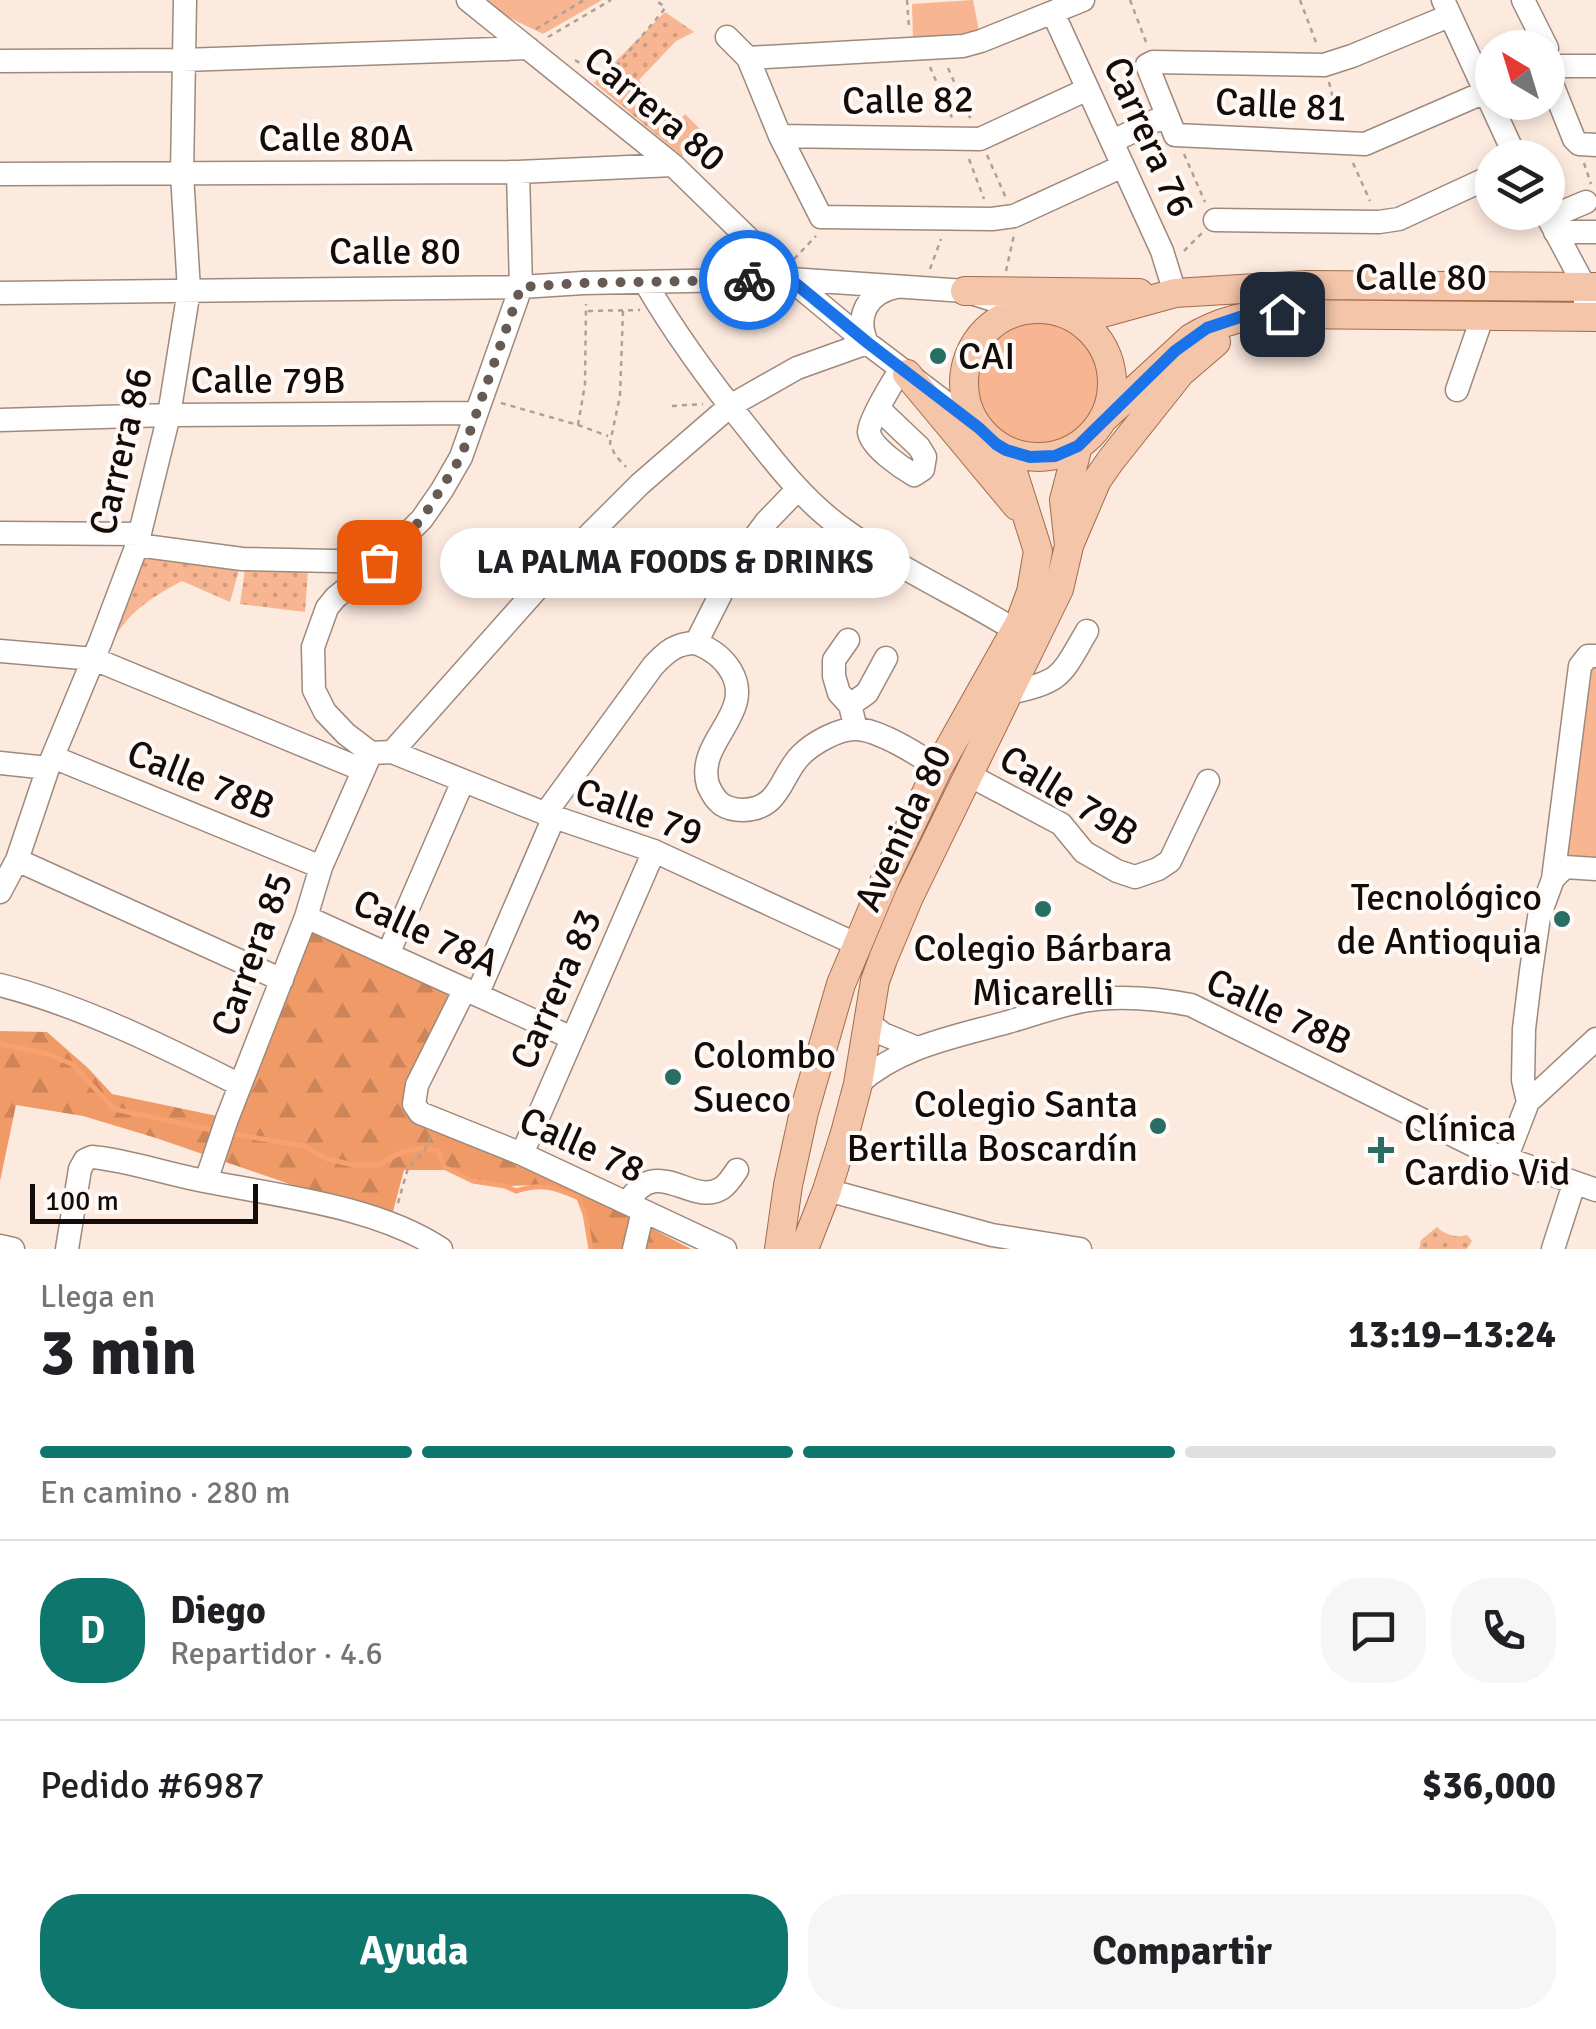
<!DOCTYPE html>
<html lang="es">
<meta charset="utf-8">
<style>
body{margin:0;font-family:Signika,sans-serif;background:#f6f6f6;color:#202124;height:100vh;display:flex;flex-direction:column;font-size:38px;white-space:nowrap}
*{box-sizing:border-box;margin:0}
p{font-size:32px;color:#757577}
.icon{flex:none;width:55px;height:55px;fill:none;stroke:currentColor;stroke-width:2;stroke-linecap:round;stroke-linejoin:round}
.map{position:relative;height:1249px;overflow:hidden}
.details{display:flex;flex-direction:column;background:#fff;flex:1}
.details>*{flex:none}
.needle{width:65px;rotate:322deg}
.buttons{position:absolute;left:1475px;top:30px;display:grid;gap:20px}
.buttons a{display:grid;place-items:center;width:90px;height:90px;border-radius:50%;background:#fff;box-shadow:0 5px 15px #0003;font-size:50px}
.scale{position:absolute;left:30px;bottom:25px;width:228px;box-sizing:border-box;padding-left:10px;border:5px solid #140c08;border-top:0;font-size:28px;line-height:35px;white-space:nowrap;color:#140c08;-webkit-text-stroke:8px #fffaf8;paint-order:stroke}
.pin{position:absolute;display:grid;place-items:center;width:85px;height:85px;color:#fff;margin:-42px;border-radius:20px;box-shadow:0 5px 15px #0006}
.courier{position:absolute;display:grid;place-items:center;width:100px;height:100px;margin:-50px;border:8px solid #1a73e8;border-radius:50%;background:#fff;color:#222;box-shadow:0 2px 12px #0007}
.bubble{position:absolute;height:70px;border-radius:35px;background:#fff;box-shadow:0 5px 15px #0003;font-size:32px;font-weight:800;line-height:70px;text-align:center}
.overview em{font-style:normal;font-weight:800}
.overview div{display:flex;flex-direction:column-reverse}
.overview{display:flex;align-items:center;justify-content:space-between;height:170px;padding:0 40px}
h1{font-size:65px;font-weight:800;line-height:75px}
.bar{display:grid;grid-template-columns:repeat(4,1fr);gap:15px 10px;align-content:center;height:120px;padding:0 40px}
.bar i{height:12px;border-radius:8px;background:#e0e0e0}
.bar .on{background:#0f766e}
.bar p{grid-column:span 4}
.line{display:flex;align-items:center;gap:25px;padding:0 40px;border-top:2px solid #e0e0e0}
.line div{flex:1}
.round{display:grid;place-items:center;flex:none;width:105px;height:105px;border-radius:40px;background:#f6f6f6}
.cta{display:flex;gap:20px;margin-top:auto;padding:20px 40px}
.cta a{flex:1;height:115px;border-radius:40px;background:#0f766e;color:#fff;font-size:40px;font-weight:800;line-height:115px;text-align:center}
.cta a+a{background:#f6f6f6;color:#202124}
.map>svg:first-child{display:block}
.grass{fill:#f7b691}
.forest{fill:url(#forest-firs)}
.park{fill:url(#park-dots)}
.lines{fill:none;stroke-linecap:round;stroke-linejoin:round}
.stream{stroke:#f8a16e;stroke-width:5}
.minor-casing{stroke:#9e897d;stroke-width:25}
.major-casing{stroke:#a16b4c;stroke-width:30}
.path{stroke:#af9f97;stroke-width:2.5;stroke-dasharray:5 5;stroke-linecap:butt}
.minor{stroke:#fff;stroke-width:22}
.major{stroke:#f4c5a9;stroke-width:28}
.done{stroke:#665a53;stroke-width:10;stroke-dasharray:0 18}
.route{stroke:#1a73e8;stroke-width:12}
.poi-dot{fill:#286e62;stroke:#fffaf8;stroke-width:4}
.labels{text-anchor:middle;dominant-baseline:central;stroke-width:8;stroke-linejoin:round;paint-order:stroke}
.street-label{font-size:38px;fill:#140c08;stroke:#fffaf8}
.poi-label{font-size:38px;fill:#140c08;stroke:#fffaf8;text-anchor:start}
</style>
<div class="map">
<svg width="1596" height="1249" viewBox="0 0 1596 1249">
<defs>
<pattern id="forest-firs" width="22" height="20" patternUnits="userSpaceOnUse" patternTransform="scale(2.5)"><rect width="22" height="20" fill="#f09a67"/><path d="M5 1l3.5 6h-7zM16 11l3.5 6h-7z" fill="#cd8458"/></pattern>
<pattern id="park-dots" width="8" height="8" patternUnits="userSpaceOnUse" patternTransform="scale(2.5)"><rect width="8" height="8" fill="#f7b691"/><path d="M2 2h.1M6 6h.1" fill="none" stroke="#d39b7c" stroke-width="1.8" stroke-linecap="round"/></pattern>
</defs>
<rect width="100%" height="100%" fill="#fdeadf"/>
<!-- grass -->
<path class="grass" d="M484 0H602L543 34 508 17Z
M973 0 981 41 913 40 912 4Z
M974 382a64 64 0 1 1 128 0a64 64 0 1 1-128 0Z
M1582 666 1596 667V861L1557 856Z"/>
<!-- forest -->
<path class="forest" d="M304 916 464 991 414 1104 691 1249H591L585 1214 578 1198 557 1189 536 1185 505 1186 473 1181 454 1170H404L391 1219 156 1138 83 1116 16 1105 0 1181V1031L47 1032 88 1068 112 1094 222 1117Z"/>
<!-- park -->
<path class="park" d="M665 12 694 32 676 41 639 80 647 91 680 120 685 114 703 132 682 156 594 83Z
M137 545 242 559 230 602 182 581C154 596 129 611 114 639Z
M245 569 308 571 305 612 240 604Z
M1437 1227C1445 1235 1456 1238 1467 1235L1472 1241 1467 1249H1419L1421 1240Z"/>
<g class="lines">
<!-- stream -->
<path class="stream" d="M0 1044 48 1054 72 1064 114 1109 217 1131
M228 1133 304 1146 327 1159 354 1165H378L400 1153 421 1148 439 1151 444 1167 473 1181 505 1186 516 1191C542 1183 554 1187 579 1198L585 1214 591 1249"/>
<!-- minor casing -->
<g class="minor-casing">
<path id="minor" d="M468 0 673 165 790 279 867 343 979 428
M1443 0 1516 158
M1523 0 1547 48
M1053 13 1162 251 1175 293
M1449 16 1352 56 1324 65 1153 62 1147 65 1175 135 1365 144 1492 89
M727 37 748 58 780 136 821 217 992 219 1014 216 1123 166
M748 58 963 46 981 41 1083 0
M0 61 183 60 528 48
M1548 70 1556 66H1596
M1548 74 1574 139 1579 144 1596 145
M780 136 980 139 1088 89
M1113 141 1167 115
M518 172 521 287 461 457 442 490 422 519 379 562 335 598 327 608 313 647 314 690 325 712 346 734 371 753 392 752 554 817 654 851 858 945
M0 174 518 172 673 165
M1545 212 1585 287V316
M1548 218 1586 202
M1215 220 1379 222 1399 219 1492 176
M1555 232H1596
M645 282C675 334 712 384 750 431 777 465 803 499 838 525 894 567 957 594 1015 630
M0 293 521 287 583 283 790 279 965 291 1025 310
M867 343C855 316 867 293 896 287
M1457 390 1483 315
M879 409 919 447 925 457 923 469 914 475C902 468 871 447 869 432 868 422 894 380 901 369
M0 420 169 415 476 413
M0 533 140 534
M137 545 242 559 379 562
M848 640 834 660V676L839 693 850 705 856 729
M696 643C711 649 723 657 731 671 756 714 695 741 708 785 711 792 715 799 721 804 727 808 735 810 743 810 781 809 780 776 801 755 813 743 838 729 855 729 878 729 919 755 938 768
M0 651 94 659 363 770
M1009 693C1063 681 1060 677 1087 631
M850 705 867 693 886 658
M392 752 536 590 592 532 640 484 730 406 797 368 867 343
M53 757 321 867
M0 763 48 768
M967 774 1061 824 1084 852 1117 871 1135 877 1158 869 1170 861 1208 781
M545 814 653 666C666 652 676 643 696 643L739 558 766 522 797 490
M17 860 282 980
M1553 879 1580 666 1588 656H1596
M0 892 17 860 48 768 100 643 137 545 169 415 189 290 182 174 185 0
M306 917 572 1038
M388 954 463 781
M0 985C82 1006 165 1047 240 1085
M465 989 417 1085 414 1104 420 1113 522 1154 725 1249
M477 995 554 817
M868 1022 883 1034 917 1048
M858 1084C900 1046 955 1037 1008 1022 1032 1015 1057 1006 1083 1001 1119 995 1155 998 1191 1005L1485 1151 1596 1190
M1528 1102 1523 1080 1524 1029 1531 971 1539 917 1553 879 1565 867 1596 869
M522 1154 654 851
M1506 1159 1528 1102 1596 1039
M206 1181 227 1119 306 917 321 867 371 753
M827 1190 992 1235 1080 1249
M628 1203C656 1152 692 1208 722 1188 728 1184 733 1176 737 1170
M0 1246 13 1249
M67 1249 80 1169 85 1160 92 1157C125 1160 157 1171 190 1178 268 1195 374 1204 441 1249
M634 1249 643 1211
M1553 1249 1574 1184"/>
</g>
<!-- major casing -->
<g class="major-casing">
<path id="major" d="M965 291 1139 293
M964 383a74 74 0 1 1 148 0a74 74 0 1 1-148 0Z
M1077 320 1175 293 1307 285 1596 287
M907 374 1017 506
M1102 420 1191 338C1220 321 1247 314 1282 314L1596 317
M1070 543 1097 480 1111 460 1181 372 1216 342
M779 1249 788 1185 804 1112 841 984 887 875 938 768 1020 622 1031 592 1038 551 1006 450
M804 1249 827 1190 845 1133 858 1084 875 981 883 959 909 897 1059 589 1069 546 1064 500 1078 446"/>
</g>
<!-- path -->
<path class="path" d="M907 0 909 28
M1130 0 1146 42
M1300 0 1317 45
M536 29 584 0
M548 37 611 0
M575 60 603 77 613 70 663 11 665 7 655 0
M930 67 953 120
M948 68 971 120
M1329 82 1339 122
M1184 154 1205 202
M987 155 1006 198
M969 159 984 199
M1353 163 1370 201
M1584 163 1591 184
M1184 251 1203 232
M794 259 816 236
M930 269 941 239
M1006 271 1014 235
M588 311 640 310
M623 311 620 396 610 443 615 455 626 467
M501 403 578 425 608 436
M672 406 703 404
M578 425 585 384 586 304
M398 1203 408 1168 424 1152 431 1136"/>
<!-- minor -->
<use href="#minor" class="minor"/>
<!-- major -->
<use href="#major" class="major"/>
</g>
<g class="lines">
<!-- done -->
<path class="done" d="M379 562 422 519 461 457 521 287 583 283 749 280"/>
<!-- route -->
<path class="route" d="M749 280 790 279 868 343 979 428 996 444 1006 450 1030 457 1055 456 1078 446 1175 351 1207 328 1246 315 1282 314"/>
</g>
<!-- markers -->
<g class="poi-dot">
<circle cx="938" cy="356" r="10"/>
<circle cx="1043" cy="909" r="10"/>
<circle cx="1562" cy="919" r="10"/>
<circle cx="673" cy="1077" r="10"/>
<circle cx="1158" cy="1126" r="10"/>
<path d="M1376 1135h10v10h10v10h-10v10h-10v-10h-10v-10h10z"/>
</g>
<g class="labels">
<!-- street labels -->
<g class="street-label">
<text transform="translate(908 100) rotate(-1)">Calle 82</text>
<text transform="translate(1281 105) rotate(3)">Calle 81</text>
<text transform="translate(655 109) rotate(40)">Carrera 80</text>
<text transform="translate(1149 137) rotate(66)">Carrera 76</text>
<text x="336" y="138">Calle 80A</text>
<text x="395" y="251">Calle 80</text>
<text x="1421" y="277">Calle 80</text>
<text x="268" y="380">Calle 79B</text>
<text transform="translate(121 451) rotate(-77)">Carrera 86</text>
<text transform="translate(201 780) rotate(22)">Calle 78B</text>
<text transform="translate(1069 796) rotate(32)">Calle 79B</text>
<text transform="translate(639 812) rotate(20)">Calle 79</text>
<text transform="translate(903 828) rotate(-65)">Avenida 80</text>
<text transform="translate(426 933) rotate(25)">Calle 78A</text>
<text transform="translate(252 954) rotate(-70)">Carrera 85</text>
<text transform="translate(556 989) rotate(-66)">Carrera 83</text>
<text transform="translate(1279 1012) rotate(25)">Calle 78B</text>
<text transform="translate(582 1145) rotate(24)">Calle 78</text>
</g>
<!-- poi labels -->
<g class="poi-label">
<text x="958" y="356">CAI</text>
<text x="1542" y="897" text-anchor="end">Tecnológico<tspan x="1542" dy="44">de Antioquia</tspan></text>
<text x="1043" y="948" text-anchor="middle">Colegio Bárbara<tspan x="1043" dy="44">Micarelli</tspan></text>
<text x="693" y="1055">Colombo<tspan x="693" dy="44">Sueco</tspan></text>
<text x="1138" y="1104" text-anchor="end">Colegio Santa<tspan x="1138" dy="44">Bertilla Boscardín</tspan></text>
<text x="1404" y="1128">Clínica<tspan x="1404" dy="44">Cardio Vid</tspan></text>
</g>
</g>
</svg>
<div class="buttons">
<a><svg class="needle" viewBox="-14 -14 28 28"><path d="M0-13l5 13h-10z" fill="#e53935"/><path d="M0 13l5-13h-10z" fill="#757577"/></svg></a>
<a><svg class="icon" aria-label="layers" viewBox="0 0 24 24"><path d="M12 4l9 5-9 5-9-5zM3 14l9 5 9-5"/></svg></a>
</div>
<div class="scale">100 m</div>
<div class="pin" style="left:379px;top:562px;background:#ea580c"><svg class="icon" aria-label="bag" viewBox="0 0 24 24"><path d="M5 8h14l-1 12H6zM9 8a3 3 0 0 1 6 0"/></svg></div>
<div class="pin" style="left:1282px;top:314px;background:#1f2937"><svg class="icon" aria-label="home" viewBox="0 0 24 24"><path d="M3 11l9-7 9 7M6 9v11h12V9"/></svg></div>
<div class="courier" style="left:749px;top:280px"><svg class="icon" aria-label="bike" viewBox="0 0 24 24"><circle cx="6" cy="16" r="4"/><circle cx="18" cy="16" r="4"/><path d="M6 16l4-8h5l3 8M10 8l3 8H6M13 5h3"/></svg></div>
<div class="bubble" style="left:440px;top:528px;width:470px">LA PALMA FOODS &amp; DRINKS</div>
</div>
<section class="details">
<div class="overview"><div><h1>3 min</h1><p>Llega en</p></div><em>13:19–13:24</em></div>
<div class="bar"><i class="on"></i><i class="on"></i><i class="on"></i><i></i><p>En camino · 280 m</p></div>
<div class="line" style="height:180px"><b class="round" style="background:#0f766e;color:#fff">D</b><div><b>Diego</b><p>Repartidor · 4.6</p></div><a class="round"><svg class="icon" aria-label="chat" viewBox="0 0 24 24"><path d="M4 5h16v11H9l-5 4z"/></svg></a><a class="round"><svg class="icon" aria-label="phone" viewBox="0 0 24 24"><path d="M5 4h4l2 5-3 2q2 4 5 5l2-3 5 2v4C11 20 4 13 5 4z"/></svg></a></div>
<div class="line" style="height:130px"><div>Pedido #6987</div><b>$36,000</b></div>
<div class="cta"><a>Ayuda</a><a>Compartir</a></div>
</section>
